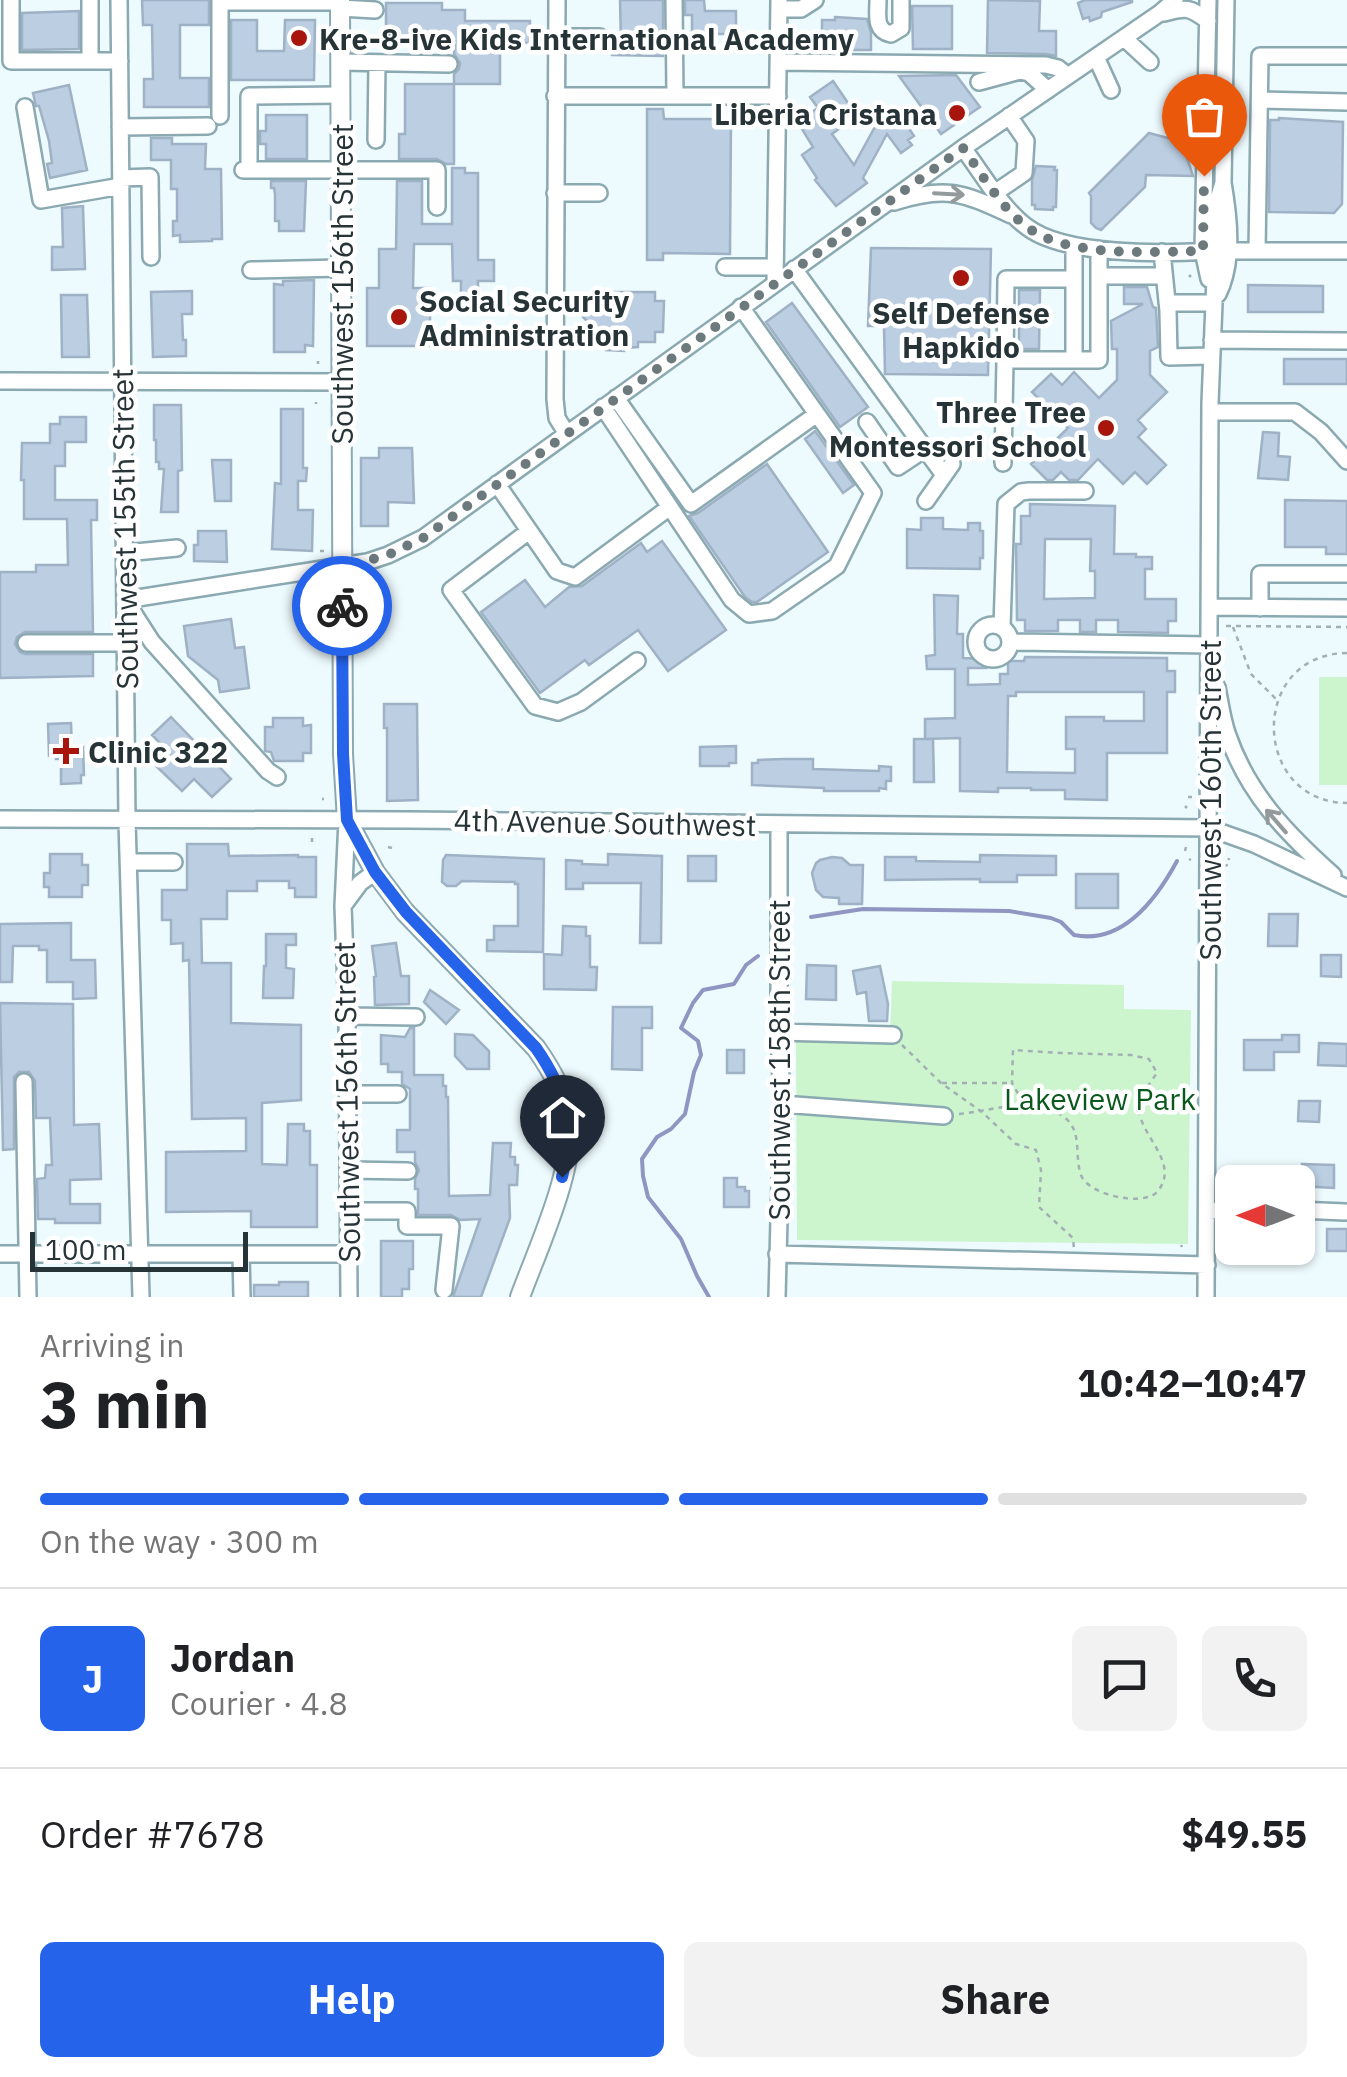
<!DOCTYPE html>
<meta charset="utf-8">
<style>
body{margin:0;font-family:"IBM Plex Sans",sans-serif;background:#f2f2f2;color:#202124;height:100vh;display:flex;flex-direction:column;font-size:38px;white-space:nowrap}
*{box-sizing:border-box;margin:0}
p{font-size:32px;color:#757577}
.icon{flex:none;width:55px;height:55px;fill:none;stroke:currentColor;stroke-width:2;stroke-linecap:round;stroke-linejoin:round}
.map{position:relative;height:1297px;overflow:hidden}
.panel{display:flex;flex-direction:column;background:#fff;flex:1}
.panel>*{flex:none}
.needle{width:65px;rotate:270deg}
.buttons{position:absolute;left:1215px;top:1165px;display:grid;gap:20px}
.buttons a{display:grid;place-items:center;width:100px;height:100px;border-radius:15px;background:#fff;box-shadow:0 2px 8px #0004;font-size:50px}
.scale{position:absolute;left:30px;bottom:25px;width:218px;box-sizing:border-box;padding-left:10px;border:5px solid #273437;border-top:0;font-size:28px;line-height:35px;white-space:nowrap;color:#273437;-webkit-text-stroke:8px #fff;paint-order:stroke}
.pin{position:absolute;display:grid;place-items:center;width:85px;height:85px;color:#fff;margin:-102px -42px;border-radius:50% 50% 50% 0;rotate:-45deg;box-shadow:0 0 10px #0007}
.pin .icon{rotate:45deg}
.courier{position:absolute;display:grid;place-items:center;width:100px;height:100px;margin:-50px;border:8px solid #2563eb;border-radius:50%;background:#fff;color:#222;box-shadow:0 2px 12px #0007}
.overview em{font-style:normal;font-weight:700}
.overview div{display:flex;flex-direction:column-reverse}
.overview{display:flex;align-items:center;justify-content:space-between;height:170px;padding:0 40px}
h1{font-size:65px;font-weight:700;line-height:75px}
.bar{display:grid;grid-template-columns:repeat(4,1fr);gap:15px 10px;align-content:center;height:120px;padding:0 40px}
.bar i{height:12px;border-radius:8px;background:#e0e0e0}
.bar .active{background:#2563eb}
.bar p{grid-column:span 4}
.line{display:flex;align-items:center;gap:25px;padding:0 40px;border-top:2px solid #e0e0e0}
.line div{flex:1}
.round{display:grid;place-items:center;flex:none;width:105px;height:105px;border-radius:15px;background:#f2f2f2}
.action{display:flex;gap:20px;margin-top:auto;padding:20px 40px}
.action a{flex:1;height:115px;border-radius:15px;background:#2563eb;color:#fff;font-size:40px;font-weight:700;line-height:115px;text-align:center}
.action a+a{background:#f2f2f2;color:#202124}
.map>svg:first-child{display:block}
.green{fill:#ccf5ce}
.lines{fill:none;stroke-linecap:round;stroke-linejoin:round}
.stream{stroke:#9195c2;stroke-width:4}
.building{fill:#bbcee2;stroke:#9fb1c5;stroke-width:2.5;fill-rule:evenodd}
.minor-casing{stroke:#8ba9b1;stroke-width:20}
.major-casing{stroke:#8ba9b1;stroke-width:22}
.path{stroke:#a3b0b3;stroke-width:2.5;stroke-dasharray:5 5;stroke-linecap:butt}
.minor{stroke:#fff;stroke-width:15}
.major{stroke:#fff;stroke-width:18}
.oneway{stroke:#939a9b}
.done{stroke:#6d7a7d;stroke-width:10;stroke-dasharray:0 18}
.route{stroke:#2563eb;stroke-width:12}
.poi-dot{fill:#a8150c;stroke:#fff;stroke-width:4}
.labels{text-anchor:middle;dominant-baseline:central;stroke-width:9;stroke-linejoin:round;paint-order:stroke}
.poi-label{font-size:30px;font-weight:bold;fill:#273437;stroke:#fff;text-anchor:start}
.street-label{font-size:30px;fill:#273437;stroke:#fff}
.park-label{font-size:30px;fill:#09591c;stroke:#fff}
</style>
<div class="map">
<svg width="1347" height="1297" viewBox="0 0 1347 1297">
<rect width="100%" height="100%" fill="#eefbfe"/>
<!-- green -->
<path class="green" d="M1319 677H1347V785H1319Z
M892 981 1124 985V1009L1191 1010 1188 1244 797 1240 796 1036 890 1037Z"/>
<g class="lines">
<!-- stream -->
<path class="stream" d="M811 917 863 909 1009 911 1051 918 1061 922 1074 935C1123 945 1157 898 1177 861
M709 1297 697 1276 681 1239 648 1197 643 1176 642 1159 657 1137 671 1129 685 1114 694 1072 701 1055 698 1041 681 1028 693 1003 703 990 734 984 746 965 758 956"/>
</g>
<!-- building -->
<path class="building" d="M142 0H209V25H180V78H209V107H144V79H153L152 25H143Z
M620 0H663V56L612 55 611 44H621Z
M685 0H704L705 11H736V34H692V15H685Z
M988 0 1040 1 1039 31H1056V56L1046 54 987 53Z
M1085 0H1132V2L1102 12 1101 17 1090 21 1089 17 1083 19 1078 3Z
M386 3H442V10H465V21H530V43H500V84H454V74L459 69 460 63 454 54 455 41H389V32H386Z
M912 6H952V49H913Z
M79 11V49L22 50V13Z
M835 17 867 19 871 33V50H822V20H835Z
M231 20H257V51H284L285 20H315L314 80H231Z
M956 75 980 107 941 134 899 76Z
M833 81 857 116 832 134 854 165 877 123 896 109 914 136 908 140 912 145 901 153 887 134 863 178 867 183 836 206 815 180 817 178 802 155 813 147 797 121 818 108 810 97Z
M405 84H454V164H446L437 159H399V134H405Z
M69 85 87 170 50 178 47 164 52 163 49 141 39 106H36L33 93Z
M647 109H663L664 119H731L730 254 663 253V260H647Z
M266 115H307V159H266V144H260V131H266Z
M1279 118 1343 122 1342 204 1334 213 1269 212 1270 120H1279Z
M1149 133 1168 138H1187V158L1193 176 1146 175 1145 187 1101 230 1096 228 1091 223V196L1089 193Z
M151 138H172V144H206L205 169H221L222 239H212V241L180 242V235L173 236V221H177V189H171V160H151Z
M1036 166 1055 167 1054 170H1057L1056 207H1053V210L1035 209V205H1032V180Z
M452 168H465V173H478V260H494V281H478V304H461V281H453L452 244H414L413 288H430V346H367V288H379V249H396L397 181H422V224H452Z
M271 181H306L304 231H279V221H275V194L274 188H271Z
M83 206 85 269 52 270V247H63L62 208Z
M871 248 991 249 988 375 885 374 884 326H868Z
M314 280 313 346 305 345V352H274V284L283 285V281Z
M1248 285 1323 286V312H1248Z
M1124 287H1147L1153 307 1156 308 1158 347 1150 351V375L1167 392 1138 420 1146 429 1138 437 1166 465 1147 484 1135 472 1123 484 1098 459 1078 480H1069L1061 472 1053 480H1047L1031 464 1068 428 1032 392 1051 374 1062 385 1074 372 1099 398 1117 380V349H1112L1111 321 1143 304H1124Z
M1019 290H1040L1039 349H1019Z
M192 291V314H182L183 340H186V356L153 357 151 292Z
M593 292H655V301H664L663 332H655V342H638V347L624 348V351L606 350 607 345H587L588 322 583 317V303Z
M61 295H87L89 357H62Z
M792 303 868 407 840 427 766 322Z
M1284 359H1347V384H1284Z
M154 405H181L182 470 178 471V512H161L164 469H159V462H156V440H154Z
M281 409H303V468H307L306 481H298V510H313L312 551 272 549 275 483 281 484Z
M60 417H86V442H65V466H55V500H97V520H91L93 632H25L17 637 15 644 20 652 25 654H93V676L0 678V572H36V565H68L67 519H24V480H21L22 443H50V424H60Z
M815 431 854 485 843 493 805 439Z
M1263 432 1279 433 1278 456 1290 457 1288 480 1258 478Z
M379 448H412L414 503 388 502V526H361V458H379Z
M212 460H231V501H215Z
M767 464 828 552 757 602H752L745 597 689 516 698 513Z
M1285 500 1347 501V554H1326V547H1285Z
M1030 504 1115 506 1114 554H1136V557H1152V569H1145V599H1176V621H1168V633L1118 632V620H1096V632H1080V620H1058V631H1025V620H1017L1016 544H1021V516H1030ZM1045 539H1091L1090 571H1095V598L1044 599Z
M921 518H943V529L968 530V523H980V531H983V558H980V569L907 568V529L921 530Z
M198 531H226L227 562 194 561V545H198Z
M662 541 726 630 668 671 638 630 589 665 585 660 540 693 481 612 525 580 545 607 569 587 582 586 641 543 647 552Z
M934 595 958 596 957 634H963V658L986 659V668H968V685L1000 684V674H1008V661H1024L1025 657 1167 658V671H1175V692H1167V753H1107V800L1065 799V790H1031V788H998V792L960 791V738L925 739V719L955 718V669H927L926 656 935 655ZM1016 692H1144V721H1104V717H1066V749H1075V773L1007 772 1008 696H1016Z
M231 619 235 648 244 647 249 688 220 692 218 680 188 656 184 626Z
M384 704H417L418 800 387 801V728H384Z
M171 717 231 779 212 797 194 779 182 791 156 766 170 753 152 735Z
M273 718H303V726L311 725V753H303V761H274L271 752 265 751V727H273Z
M71 723 72 747H83L84 775H81V783L61 784V759H56V756H49L48 724Z
M914 739H933L934 782H914Z
M736 746V763H729V766H700V747Z
M784 759H813V769L879 771V766L891 767V781H886V789L879 788V791H824V788L752 785V763H758V760Z
M187 844H228L229 856 298 855V857H316V897H295V888H289V881H257V891H227V919H201L202 963H231V1023L301 1025V1100L262 1103V1164L287 1165 288 1124H304V1131H310V1165H317V1227H251V1211L166 1212V1152L246 1151V1118L192 1119 189 960 183 961V943L171 944V920H162V890H187Z
M50 854H82V865H88V885H82V897H49V887H44V873H50Z
M608 854 662 856 661 943H640L641 883H583V889H566V860L582 861V864L608 865Z
M446 855 544 859 543 952 487 951V940H494V926H518V884H515V882L462 881 456 886H447L442 882 443 860Z
M980 855 1056 856V875H1017V882H980V879L885 880V857H916V861L980 862Z
M688 856H716V881H688Z
M832 857 842 858 850 865H863L862 904H839V898L823 897 816 890 812 873 816 863 820 860Z
M1076 874H1118V908H1076Z
M1269 914H1298L1297 946H1268Z
M71 923V960H95L96 998 73 999V982H47V950H39V946H13L12 982H0V924Z
M563 926 586 927V936H590V967H597L596 990 544 989V954L562 955Z
M266 934H296V945H286V968L294 969 293 998H263L264 966H266Z
M396 943 401 976H409V1004L375 1005 374 977 376 976 372 946Z
M1321 955H1341V977L1321 976Z
M807 965 836 966V1000L806 999Z
M880 966 888 1004 887 1021H869L866 992 857 994 853 971Z
M430 990 459 1010 446 1024 424 1002Z
M0 1003 73 1004 74 1125 99 1124 101 1179 70 1180V1204H100V1223H55V1219H38L37 1179 45 1178 46 1165H52L50 1118H36L35 1081 29 1072H19L14 1077V1149L3 1150Z
M613 1007H652V1028H642V1070L612 1069Z
M410 1028H414V1075H443V1086H446V1097H448L449 1196 490 1195 493 1143H511L510 1157H515V1165H518L517 1185H509L510 1218 481 1297H453L480 1219 460 1220 451 1215H418V1189H415V1179L419 1170 415 1162V1152H397V1130H410V1089L402 1084V1072H388V1064H381V1035L405 1037Z
M455 1034 473 1035 489 1051V1069H467L455 1056Z
M1282 1035H1299V1052H1274V1070H1244V1040H1282Z
M1319 1043 1347 1044V1066L1318 1065Z
M727 1050H744V1073H727Z
M1299 1101H1320L1319 1122 1298 1121Z
M1302 1164 1334 1165V1188L1298 1186V1175H1302Z
M724 1178H737V1187H745V1191H749V1207H724Z
M1327 1229H1347V1251H1327Z
M381 1241H413V1269H409V1289H402V1297H381Z
M279 1282H308V1297H254V1285H279Z"/>
<g class="lines">
<!-- minor casing -->
<g class="minor-casing">
<path id="minor" d="M11 0V61H120
M90 0V61
M119 0 127 821 141 1297
M220 0V116
M557 0 555 399 557 418 567 434
M674 0 675 96
M878 0C878 14 874 31 891 34L901 28V0
M1208 0 1203 251 1209 279
M220 2H340
M340 8 375 10
M779 9H801L815 0
M1164 13C1187 7 1189 7 1208 21
M556 37H600
M1124 38 1150 62
M1096 57 1111 90
M340 62 449 64
M779 62 1046 65 1058 68 1068 76
M979 82 1020 71 1029 73 1048 90
M555 96H778
M1260 100 1347 102
M25 107 41 200 121 186
M120 127 208 126
M376 140 377 63
M963 148C982 173 1002 209 1027 227 1065 256 1163 254 1211 251
M249 161V96L340 95
M243 170H437V207
M121 178 150 177 151 257
M996 192 1024 173 1026 141 1009 116
M555 193H599
M894 202C947 185 963 193 1011 215
M1074 247V360H1099V249
M1227 251H1347
M1257 251 1260 56H1347
M1162 252 1168 311 1169 357 1211 356
M725 267H775
M794 269 944 475
M251 270 341 268
M1099 276H1163
M1074 279H1006L1005 360H1074
M775 283 779 0
M1218 294C1234 262 1229 217 1223 183L1226 0
M1167 303H1213
M1212 340 1347 341
M0 381 341 382
M616 398 691 504 817 414
M603 407 732 600 749 614 772 611 837 566 873 493 741 307
M1210 412H1295L1321 432 1347 461
M867 422 898 467 925 449
M1003 463 1005 360
M497 484 557 571 575 577 670 507
M926 501 952 464
M529 531 451 590 535 706 558 712 581 702 637 661
M125 553 177 548
M1210 607 1347 608
M1260 608V574H1347
M976 642a17 17 0 1 1 34 0a17 17 0 1 1-34 0Z
M1002 627 1006 504 1021 492 1029 491H1085
M1010 642 1210 645
M26 643H125
M1217 687C1220 702 1222 718 1227 733 1247 793 1287 834 1333 875
M277 777 268 771 152 642 125 600 367 562 388 555 423 538 963 148 1160 13 1175 0
M0 819 409 820 1209 828 1254 844 1347 888
M347 820 343 906 347 1016 349 1297
M128 862H174
M343 906 360 883 375 872
M347 1016 416 1017
M779 1032 893 1035
M24 1082 28 1297
M348 1094H398
M782 1104 944 1116
M348 1170 408 1171
M1298 1210 1345 1212
M348 1211H407V1226H451L444 1290
M1207 1211 1232 1210
M0 1254H348
M241 1254 242 1297
M777 1254 1207 1265
M777 1297 782 1104 779 1032V824
M1206 1297 1210 403 1215 278 1216 206 1223 183"/>
</g>
<!-- major casing -->
<g class="major-casing">
<path id="major" d="M340 0 343 754 347 820 375 872 405 912 536 1048C553 1072 566 1096 569 1126 574 1171 536 1253 520 1297"/>
</g>
<!-- path -->
<path class="path" d="M1189 277 1191 275
M318 364V361
M316 404V402
M320 551H324
M362 581 363 584
M1226 626 1347 627
M1233 627 1251 674 1276 699
M1347 653C1248 654 1251 802 1347 803
M1188 797H1192
M322 799H324
M1185 806 1187 808
M312 842V838
M388 847 392 848
M1185 851 1186 847
M1189 859 1191 860
M1223 866 1228 865 1229 858
M902 1045 941 1083 982 1112 1016 1144 1036 1150 1041 1170 1039 1207 1073 1238 1074 1249
M942 1083H1009
M959 1114C993 1111 1034 1094 1064 1117 1083 1131 1074 1156 1081 1175 1088 1195 1143 1207 1157 1192 1182 1163 1138 1135 1139 1107 1140 1095 1150 1083 1157 1073L1149 1059 1131 1055 1060 1053 1013 1050 1012 1083 1024 1104
M1181 1245 1182 1247"/>
<!-- minor -->
<use href="#minor" class="minor"/>
<!-- major -->
<use href="#major" class="major"/>
</g>
<!-- one-way arrows -->
<defs><path id="oneway-shaft" d="M-6 0H5M1.5-3L5.5 0L1.5 3" fill="none" stroke-width="1.6" stroke-linecap="round" stroke-linejoin="round" transform="scale(2.5)"/></defs>
<g class="oneway">
<use href="#oneway-shaft" transform="translate(949 194) rotate(3)"/>
<use href="#oneway-shaft" transform="translate(1276 821) rotate(-131)"/>
</g>
<g class="lines">
<!-- done -->
<path class="done" d="M342 606V567L388 555 423 538 963 148C982 174 1001 208 1027 227 1067 258 1153 252 1203 251L1204 176"/>
<!-- route -->
<path class="route" d="M342 606 343 754 347 820 375 872 406 912 536 1048C566 1091 575 1126 562 1177"/>
</g>
<!-- markers -->
<g class="poi-dot">
<circle cx="299" cy="38" r="10"/>
<circle cx="957" cy="113" r="10"/>
<circle cx="961" cy="278" r="10"/>
<circle cx="399" cy="317" r="10"/>
<circle cx="1106" cy="428" r="10"/>
<path d="M61 736h10v10h10v10h-10v10h-10v-10h-10v-10h10z"/>
</g>
<g class="labels">
<!-- poi labels -->
<g class="poi-label">
<text x="319" y="38">Kre-8-ive Kids International Academy</text>
<text x="937" y="113" text-anchor="end">Liberia Cristana</text>
<text x="419" y="300">Social Security<tspan x="419" dy="34">Administration</tspan></text>
<text x="961" y="312" text-anchor="middle">Self Defense<tspan x="961" dy="34">Hapkido</tspan></text>
<text x="1086" y="411" text-anchor="end">Three Tree<tspan x="1086" dy="34">Montessori School</tspan></text>
<text x="88" y="751">Clinic 322</text>
</g>
<!-- street labels -->
<g class="street-label">
<text transform="translate(341 284) rotate(-90)">Southwest 156th Street</text>
<text transform="translate(124 529) rotate(-91)">Southwest 155th Street</text>
<text transform="translate(1209 800) rotate(-90)">Southwest 160th Street</text>
<text transform="translate(605 822) rotate(1)">4th Avenue Southwest</text>
<text transform="translate(778 1060) rotate(-90)">Southwest 158th Street</text>
<text transform="translate(346 1102) rotate(-91)">Southwest 156th Street</text>
</g>
<!-- park labels -->
<g class="park-label">
<text x="1100" y="1098">Lakeview Park</text>
</g>
</g>
</svg>
<div class="buttons">
<a><svg class="needle" viewBox="-14 -14 28 28"><path d="M0-13l5 13h-10z" fill="#e53935"/><path d="M0 13l5-13h-10z" fill="#757577"/></svg></a>
</div>
<div class="scale">100 m</div>
<div class="pin" style="left:1204px;top:176px;background:#ea580c"><svg class="icon" aria-label="bag" viewBox="0 0 24 24"><path d="M5 8h14l-1 12H6zM9 8a3 3 0 0 1 6 0"/></svg></div>
<div class="pin" style="left:562px;top:1177px;background:#1f2937"><svg class="icon" aria-label="home" viewBox="0 0 24 24"><path d="M3 11l9-7 9 7M6 9v11h12V9"/></svg></div>
<div class="courier" style="left:342px;top:606px"><svg class="icon" aria-label="bike" viewBox="0 0 24 24"><circle cx="6" cy="16" r="4"/><circle cx="18" cy="16" r="4"/><path d="M6 16l4-8h5l3 8M10 8l3 8H6M13 5h3"/></svg></div>
</div>
<section class="panel">
<div class="overview"><div><h1>3 min</h1><p>Arriving in</p></div><em>10:42–10:47</em></div>
<div class="bar"><i class="active"></i><i class="active"></i><i class="active"></i><i></i><p>On the way · 300 m</p></div>
<div class="line" style="height:180px"><b class="round" style="background:#2563eb;color:#fff">J</b><div><b>Jordan</b><p>Courier · 4.8</p></div><a class="round"><svg class="icon" aria-label="chat" viewBox="0 0 24 24"><path d="M4 5h16v11H9l-5 4z"/></svg></a><a class="round"><svg class="icon" aria-label="phone" viewBox="0 0 24 24"><path d="M5 4h4l2 5-3 2q2 4 5 5l2-3 5 2v4C11 20 4 13 5 4z"/></svg></a></div>
<div class="line" style="height:130px"><div>Order #7678</div><b>$49.55</b></div>
<div class="action"><a>Help</a><a>Share</a></div>
</section>
